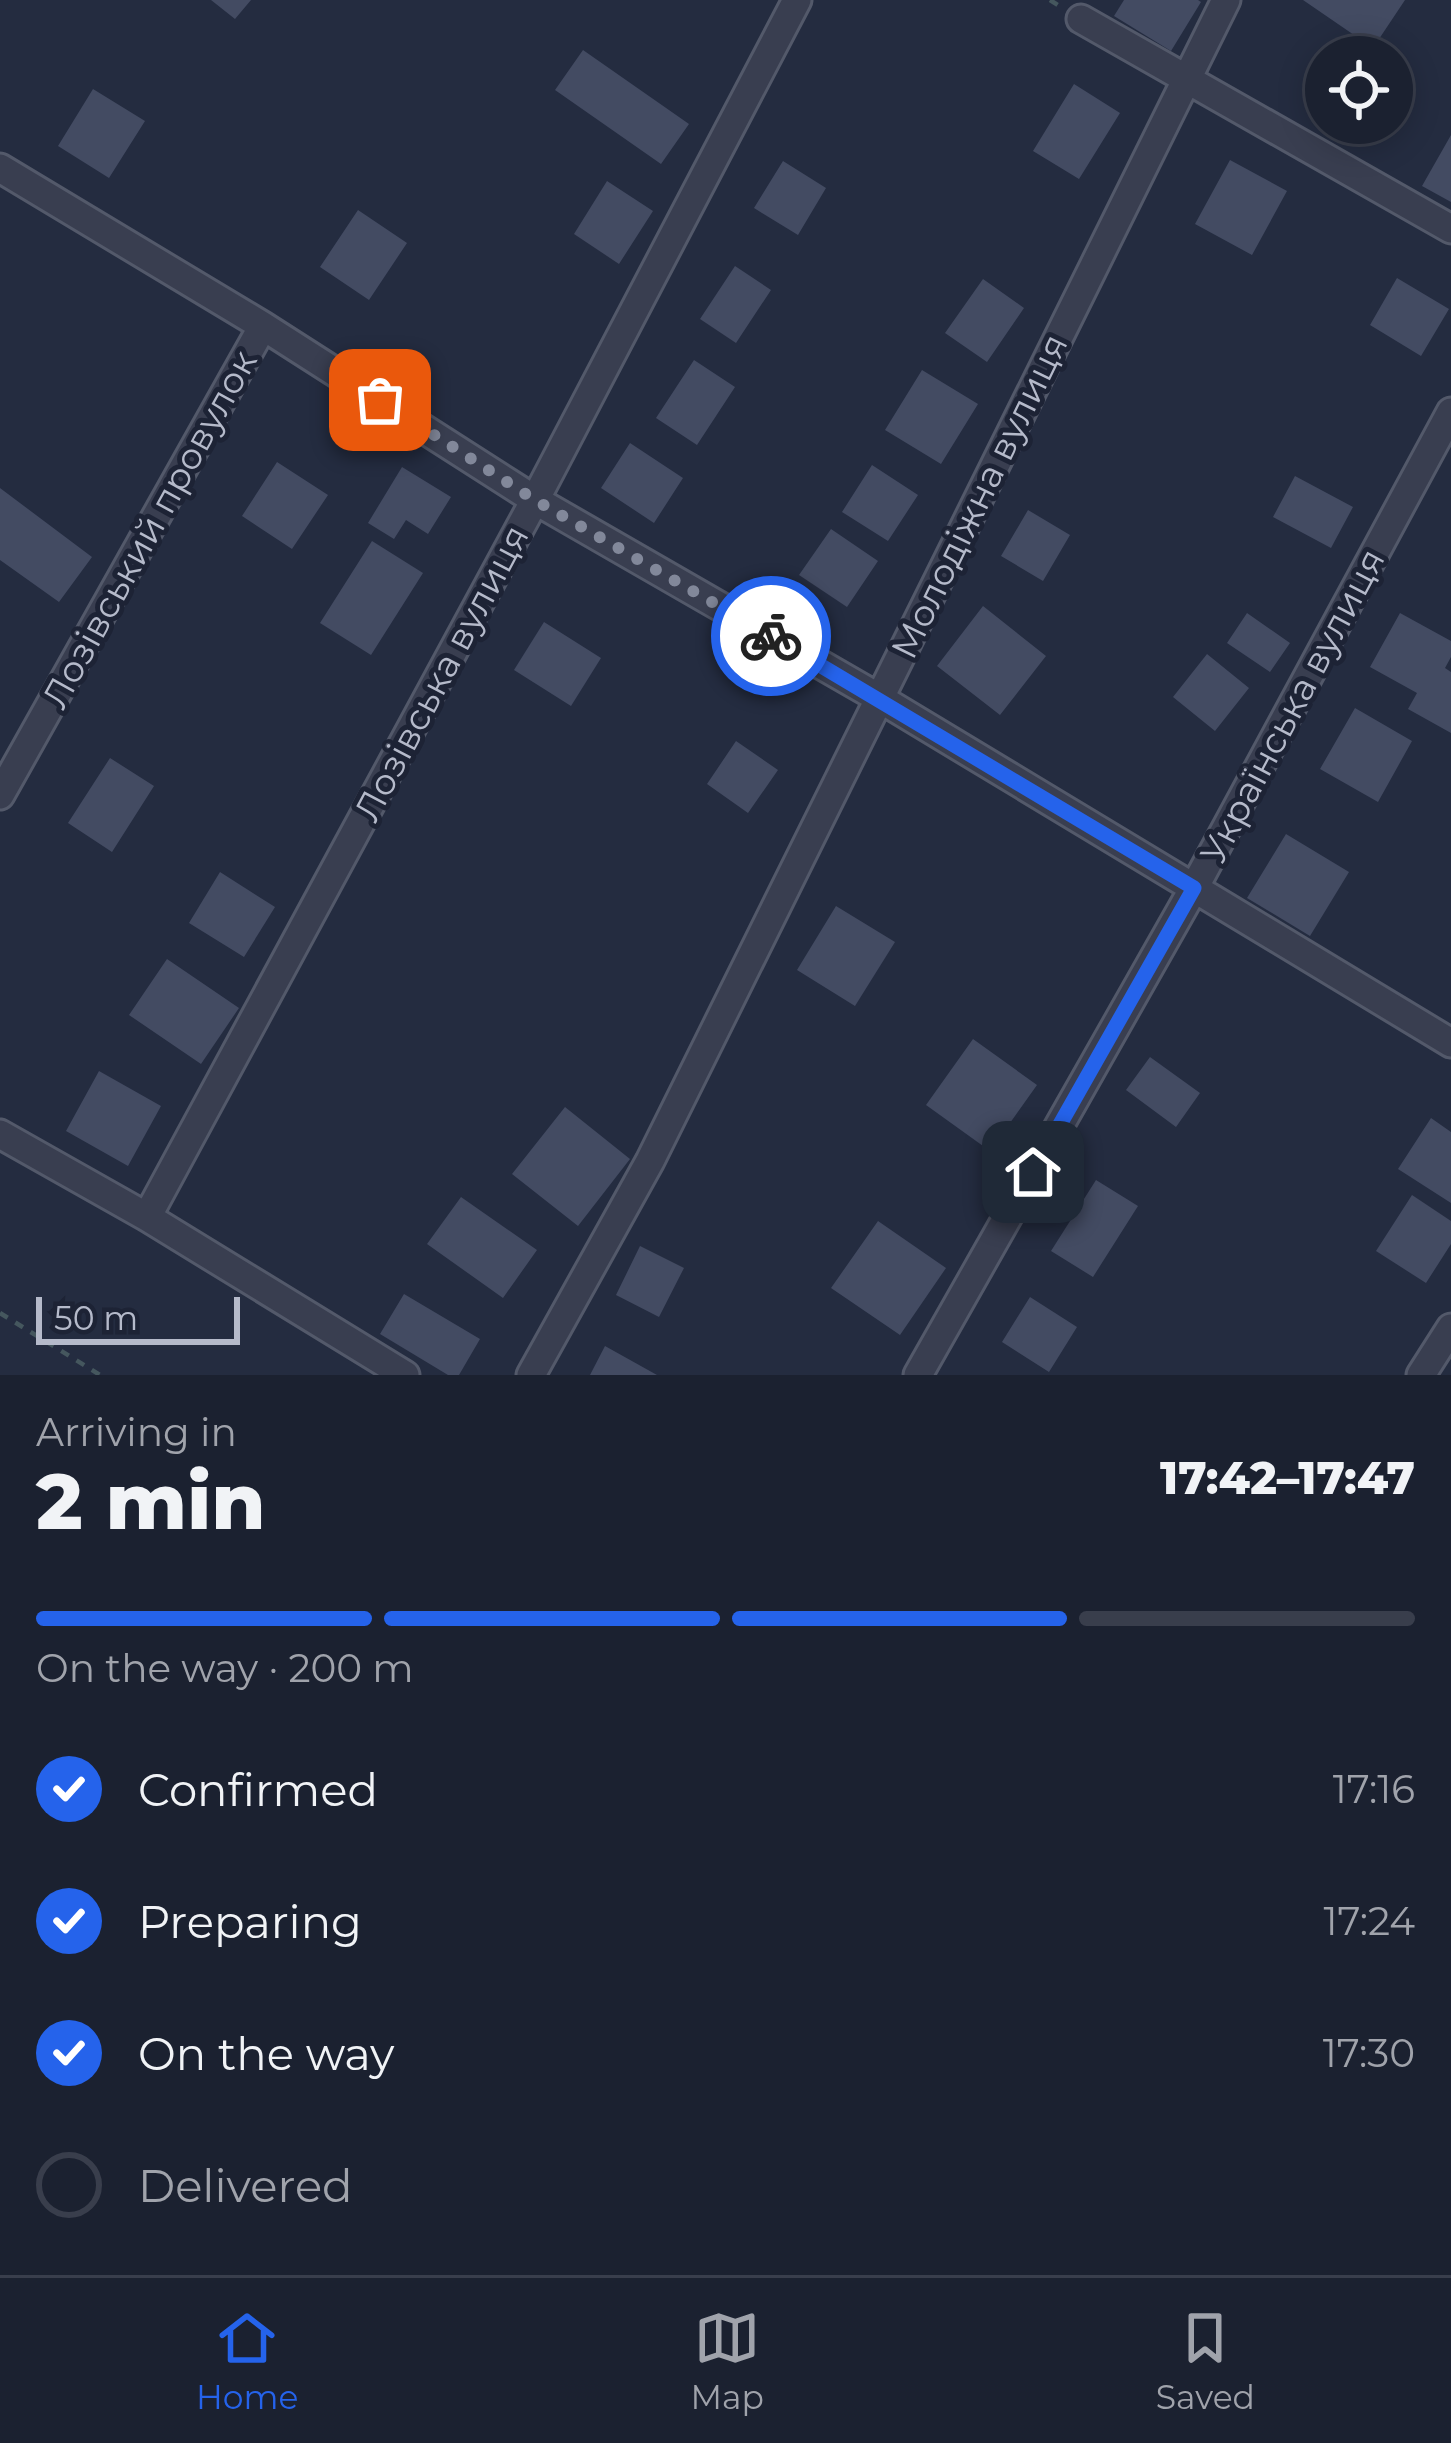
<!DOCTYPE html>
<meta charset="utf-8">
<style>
body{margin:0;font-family:Montserrat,sans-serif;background:#282e3c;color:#f1f3f6;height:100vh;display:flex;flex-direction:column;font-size:45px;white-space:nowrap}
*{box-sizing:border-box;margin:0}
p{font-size:39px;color:#a0a3ab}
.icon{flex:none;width:66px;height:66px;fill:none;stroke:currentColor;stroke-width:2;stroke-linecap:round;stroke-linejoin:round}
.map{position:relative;height:1375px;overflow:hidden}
.side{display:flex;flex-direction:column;background:#1b2130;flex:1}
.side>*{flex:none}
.controls{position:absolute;left:1305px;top:36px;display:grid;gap:24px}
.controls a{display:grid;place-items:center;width:108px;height:108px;border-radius:50%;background:#1b2130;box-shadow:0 6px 30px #0003,0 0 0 3px #393e4c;font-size:60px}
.scale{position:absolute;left:36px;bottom:30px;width:204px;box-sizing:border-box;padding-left:12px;border:6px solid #b5baca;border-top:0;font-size:33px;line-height:42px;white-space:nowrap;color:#b5baca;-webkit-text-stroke:9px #1d2335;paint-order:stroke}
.pin{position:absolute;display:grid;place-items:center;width:102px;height:102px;color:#fff;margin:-51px;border-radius:24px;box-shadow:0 6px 18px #0006}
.courier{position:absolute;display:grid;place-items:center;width:120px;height:120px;margin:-60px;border:9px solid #2563eb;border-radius:50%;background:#fff;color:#222;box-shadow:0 3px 15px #0007}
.overview em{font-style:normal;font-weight:800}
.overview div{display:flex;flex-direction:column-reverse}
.overview{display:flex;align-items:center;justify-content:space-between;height:204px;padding:0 36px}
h1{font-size:78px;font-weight:800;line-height:90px}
.bar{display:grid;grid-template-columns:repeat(4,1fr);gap:18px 12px;align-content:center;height:144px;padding:0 36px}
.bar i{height:15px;border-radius:9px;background:#393e4c}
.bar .selected{background:#2563eb}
.bar p{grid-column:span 4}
ol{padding:0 36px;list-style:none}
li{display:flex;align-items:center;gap:36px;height:132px}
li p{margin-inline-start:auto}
li .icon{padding:12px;border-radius:50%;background:#2563eb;color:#fff;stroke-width:4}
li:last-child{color:#a0a3ab}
li i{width:66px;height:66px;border:6px solid #393e4c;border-radius:50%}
.tab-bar{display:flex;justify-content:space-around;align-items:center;height:168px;border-top:3px solid #393e4c;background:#1b2130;font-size:33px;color:#a0a3ab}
.tab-bar a{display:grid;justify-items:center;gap:6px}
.tab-bar .selected{color:#2563eb}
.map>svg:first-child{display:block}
.building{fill:#434b62}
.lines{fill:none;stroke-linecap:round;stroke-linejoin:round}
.street-casing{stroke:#53596a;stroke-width:33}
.path{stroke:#45575e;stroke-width:4.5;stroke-dasharray:9 9;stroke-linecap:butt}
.street{stroke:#393e50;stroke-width:27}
.done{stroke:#82889a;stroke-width:12;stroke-dasharray:0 21.6}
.route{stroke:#2563eb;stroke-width:15}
.labels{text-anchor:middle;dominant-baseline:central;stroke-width:10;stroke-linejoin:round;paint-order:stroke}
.street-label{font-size:36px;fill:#b5baca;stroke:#1d2335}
</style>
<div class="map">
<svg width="1451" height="1375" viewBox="0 0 1451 1375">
<rect width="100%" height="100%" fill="#242c40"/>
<!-- building -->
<path class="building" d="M211 0H251L235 19Z
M1124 0H1198L1201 2 1171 51 1114 16Z
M1303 0H1405L1373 48Z
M583 50 689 124 661 164 555 90Z
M1074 84 1120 113 1079 179 1033 151Z
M93 89 145 121 109 178 58 146Z
M1451 135V202L1422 186Z
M1230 160 1287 191 1252 255 1195 224Z
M783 161 826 188 798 235 754 208Z
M607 181 653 211 619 264 574 234Z
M358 210 407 243 369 300 320 267Z
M735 266 771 290 736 343 700 319Z
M1397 278 1449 309 1421 356 1370 325Z
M983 279 1024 308 987 362 945 333Z
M694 360 735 387 697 445 656 418Z
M922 370 978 404 941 464 885 430Z
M630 443 683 478 654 523 601 488Z
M277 462 328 495 292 549 242 516Z
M872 465 918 495 888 541 842 512Z
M402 467 451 497 428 534 406 520 394 539 368 523Z
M1295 476 1353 507 1331 548 1273 517Z
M0 488 92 557 59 602 0 560Z
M1028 510 1070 535 1043 581 1001 556Z
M831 529 878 561 847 607 799 575Z
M372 541 423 573 371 655 320 623Z
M983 606 1046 656 1000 715 937 666Z
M1247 613 1290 643 1270 672 1227 643Z
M1400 613 1451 641V657L1445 668 1451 672V733L1408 709 1417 693 1370 667Z
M544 622 601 658 571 706 514 670Z
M1207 654 1249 688 1215 731 1173 697Z
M1355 708 1412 741 1378 802 1320 769Z
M736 741 778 770 748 813 707 784Z
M110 758 154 786 112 852 68 823Z
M1286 834 1349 872 1310 936 1247 898Z
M220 872 275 907 244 957 189 923Z
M836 906 895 942 855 1006 797 970Z
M167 959 239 1008 201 1064 129 1015Z
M973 1039 1037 1085 990 1151 926 1105Z
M1150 1057 1200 1093 1176 1127 1126 1090Z
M99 1071 161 1106 128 1166 66 1131Z
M565 1107 630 1159 578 1226 512 1174Z
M1431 1118 1451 1132V1203L1398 1169Z
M1096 1180 1138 1206 1093 1277 1051 1251Z
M1412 1195 1451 1221V1244L1426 1283 1376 1251Z
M461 1197 537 1250 503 1298 427 1244Z
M878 1221 946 1268 900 1335 831 1288Z
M640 1246 684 1268 659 1317 616 1295Z
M404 1294 480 1339 459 1375H448L380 1334Z
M1030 1297 1077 1327 1049 1372 1002 1342Z
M605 1346 657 1375H590Z"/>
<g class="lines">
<!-- street casing -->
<g class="street-casing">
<path id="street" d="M1081 19 1451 229
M0 168 263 326 535 500 879 698 1451 1043
M0 795 263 326
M0 1134 147 1217 405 1375
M147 1217 535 500 797 0
M531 1375 650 1161 1226 0
M918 1375 1194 888 1451 412
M1421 1375 1451 1328"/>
</g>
<!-- path -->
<path class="path" d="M1050 0 1061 7
M0 1313 100 1375"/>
<!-- street -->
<use href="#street" class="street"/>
</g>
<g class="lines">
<!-- done -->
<path class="done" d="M380 400 535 500 771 636"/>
<!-- route -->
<path class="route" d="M771 636 1194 888 1033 1172"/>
</g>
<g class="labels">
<!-- street labels -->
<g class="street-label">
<text transform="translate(979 496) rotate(-64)">Молодіжна вулиця</text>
<text transform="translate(149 529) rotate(-61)">Лозівський провулок</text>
<text transform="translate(441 673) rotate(-62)">Лозівська вулиця</text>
<text transform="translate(1292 706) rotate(-62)">Українська вулиця</text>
</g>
</g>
</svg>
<div class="controls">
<a><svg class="icon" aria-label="locate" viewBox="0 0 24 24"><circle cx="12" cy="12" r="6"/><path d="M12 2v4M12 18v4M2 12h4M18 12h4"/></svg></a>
</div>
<div class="scale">50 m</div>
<div class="pin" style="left:380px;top:400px;background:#ea580c"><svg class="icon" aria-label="bag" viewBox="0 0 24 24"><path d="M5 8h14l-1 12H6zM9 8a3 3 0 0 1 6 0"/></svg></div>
<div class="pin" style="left:1033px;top:1172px;background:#1f2937"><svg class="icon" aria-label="home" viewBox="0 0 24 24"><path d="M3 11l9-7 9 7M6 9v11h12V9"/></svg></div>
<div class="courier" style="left:771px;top:636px"><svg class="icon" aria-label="bike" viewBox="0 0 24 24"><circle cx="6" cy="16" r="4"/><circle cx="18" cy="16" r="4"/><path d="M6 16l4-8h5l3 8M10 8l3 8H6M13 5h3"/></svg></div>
</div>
<section class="side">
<div class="overview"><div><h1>2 min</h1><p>Arriving in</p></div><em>17:42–17:47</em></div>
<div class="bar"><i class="selected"></i><i class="selected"></i><i class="selected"></i><i></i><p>On the way · 200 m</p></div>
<ol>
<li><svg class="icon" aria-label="check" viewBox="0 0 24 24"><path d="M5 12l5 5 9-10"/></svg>Confirmed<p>17:16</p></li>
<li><svg class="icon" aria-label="check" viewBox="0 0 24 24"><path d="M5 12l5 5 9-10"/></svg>Preparing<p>17:24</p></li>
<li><svg class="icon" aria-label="check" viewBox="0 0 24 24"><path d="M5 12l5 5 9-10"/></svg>On the way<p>17:30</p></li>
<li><i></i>Delivered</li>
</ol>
</section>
<nav class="tab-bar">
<a class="selected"><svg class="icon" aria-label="home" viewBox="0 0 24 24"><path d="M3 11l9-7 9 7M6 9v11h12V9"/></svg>Home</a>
<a><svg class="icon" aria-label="map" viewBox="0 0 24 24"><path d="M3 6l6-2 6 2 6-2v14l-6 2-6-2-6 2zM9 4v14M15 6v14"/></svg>Map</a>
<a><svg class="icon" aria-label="saved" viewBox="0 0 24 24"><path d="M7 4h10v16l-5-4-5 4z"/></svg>Saved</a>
</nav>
